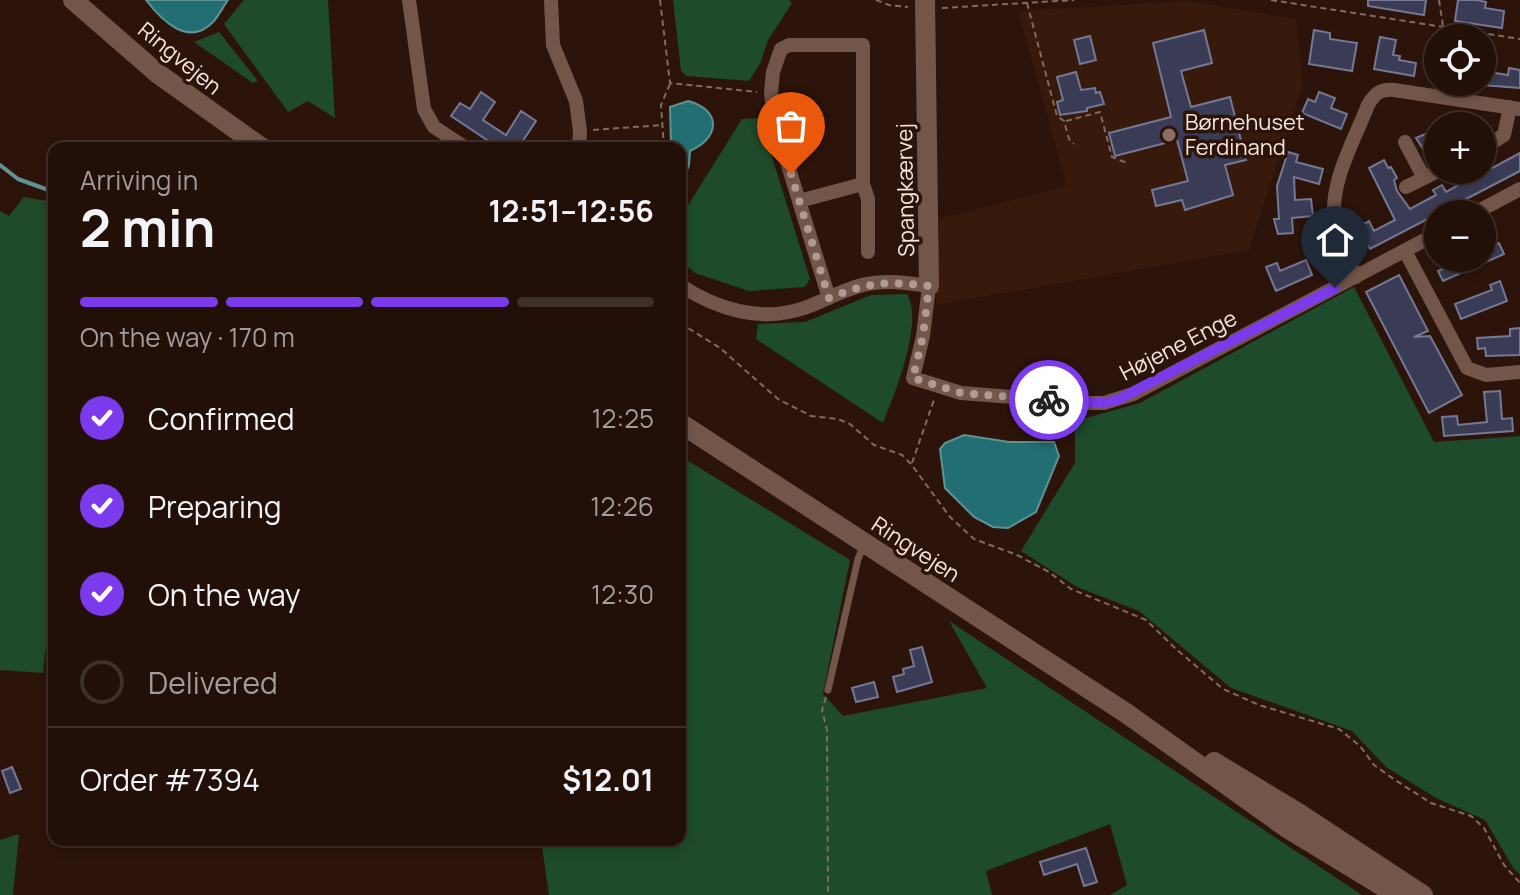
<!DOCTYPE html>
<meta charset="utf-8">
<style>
body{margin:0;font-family:Manrope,sans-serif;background:#291812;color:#f1f3f6;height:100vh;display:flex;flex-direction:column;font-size:30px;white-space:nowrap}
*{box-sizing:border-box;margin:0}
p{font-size:26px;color:#a29c9c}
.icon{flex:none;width:44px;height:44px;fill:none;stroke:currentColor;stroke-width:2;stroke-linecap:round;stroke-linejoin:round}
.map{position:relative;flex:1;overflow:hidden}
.drawer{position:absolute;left:48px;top:142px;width:638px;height:704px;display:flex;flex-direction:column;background:#210f08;border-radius:16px;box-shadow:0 4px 12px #0003,0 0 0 2px #3e2f29}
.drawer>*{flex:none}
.fabs{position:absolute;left:1424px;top:24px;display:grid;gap:16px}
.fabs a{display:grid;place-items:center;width:72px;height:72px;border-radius:50%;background:#210f08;box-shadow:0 4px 12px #0003,0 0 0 2px #3e2f29;font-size:40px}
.pin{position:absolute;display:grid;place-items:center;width:68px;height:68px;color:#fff;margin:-82px -34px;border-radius:50% 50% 50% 0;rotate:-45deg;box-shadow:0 0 8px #0007}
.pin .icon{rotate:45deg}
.courier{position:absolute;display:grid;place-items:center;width:80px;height:80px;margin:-40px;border:6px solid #7c3aed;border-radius:50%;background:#fff;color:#222;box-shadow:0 2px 10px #0007}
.headline em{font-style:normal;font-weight:700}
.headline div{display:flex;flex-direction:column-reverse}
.headline{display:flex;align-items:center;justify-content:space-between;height:136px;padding:0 32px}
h1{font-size:52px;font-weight:700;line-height:60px}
.bar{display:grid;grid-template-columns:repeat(4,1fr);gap:12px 8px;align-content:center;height:96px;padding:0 32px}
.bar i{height:10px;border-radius:6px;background:#3e2f29}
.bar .current{background:#7c3aed}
.bar p{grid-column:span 4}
.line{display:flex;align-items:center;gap:20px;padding:0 32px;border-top:2px solid #3e2f29}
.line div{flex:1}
ol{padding:0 32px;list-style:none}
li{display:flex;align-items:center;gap:24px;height:88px}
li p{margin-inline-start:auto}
li .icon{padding:8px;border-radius:50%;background:#7c3aed;color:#fff;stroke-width:4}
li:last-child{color:#a29c9c}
li i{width:44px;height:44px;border:4px solid #3e2f29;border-radius:50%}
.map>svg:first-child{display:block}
.built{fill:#381a0c}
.green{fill:#1d4b2b}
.water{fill:#216f73;stroke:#619293;stroke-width:2}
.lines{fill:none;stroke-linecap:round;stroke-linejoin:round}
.stream{stroke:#619293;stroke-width:4}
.building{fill:#3a3c55;stroke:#757894;stroke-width:2}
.path{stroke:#806b62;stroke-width:2;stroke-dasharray:6 4;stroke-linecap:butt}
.lane{stroke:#73564a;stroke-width:7}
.street{stroke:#73564a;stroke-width:14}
.secondary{stroke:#73564a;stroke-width:20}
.done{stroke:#af9b93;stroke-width:8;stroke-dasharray:0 14.4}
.route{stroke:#7c3aed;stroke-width:10}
.education-dot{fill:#8d6e63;stroke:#2c140a;stroke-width:3}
.labels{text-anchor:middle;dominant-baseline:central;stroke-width:7;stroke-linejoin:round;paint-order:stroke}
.street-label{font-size:22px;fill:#f6e4dd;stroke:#2c140a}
.poi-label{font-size:22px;fill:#f6e4dd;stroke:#2c140a;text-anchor:start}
</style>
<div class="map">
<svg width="1520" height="895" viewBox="0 0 1520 895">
<rect width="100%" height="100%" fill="#2c140a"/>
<!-- built -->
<path class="built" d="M1187 1 1296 19 1303 84 1249 250 936 305 938 219 1067 186 1018 11Z"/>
<!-- green -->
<path class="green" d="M244 0H328L335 118 308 101 288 112 224 24Z
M673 0H789L792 3 768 40 761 62 749 81 687 76 681 71Z
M219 32 258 81 253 83 194 42Z
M760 118 810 279 805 287 749 291 695 273 680 260V218L742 119Z
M24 197 54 202V572L43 673 0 670V211L9 216Z
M1354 287 1434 442 1520 436V874L1514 869 1485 820 1436 798 1386 767 1352 731 1231 688 1139 611 1077 587 1021 551 1075 463V421L1140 403Z
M907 294C924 323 895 393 883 423L756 339 758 324 805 322 871 295Z
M680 456 850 560 823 694 843 716 987 688 949 621 1362 895H1110L1127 885 1110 824 986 871 992 895H549L541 840H680Z
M19 834 13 895H0V840Z"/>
<!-- water -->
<path class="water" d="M146 0H228C223 7 219 15 214 21 189 48 162 21 146 0Z
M688 101C722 110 720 138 690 151L689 165 680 187V148L671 145 670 107Z
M964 435 1009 442H1054L1059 456 1036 512 1008 528 993 527 974 517 945 488 940 449 945 443Z"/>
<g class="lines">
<!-- stream -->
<path class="stream" d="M0 165 18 179 54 192"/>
</g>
<!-- building -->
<path class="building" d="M1368 0H1426L1424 15 1368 6Z
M1458 0H1477L1486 2 1485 8 1504 11 1502 28 1455 21Z
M1204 30 1212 63 1181 71 1191 107 1230 97 1246 160 1225 165 1233 195 1185 210 1182 200 1156 206 1152 190 1188 181 1177 140 1115 156 1109 133 1171 117 1153 43Z
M1314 30 1330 33V39L1357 43 1352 71 1309 64Z
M1090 36 1096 60 1080 64 1074 40Z
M1380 37 1396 40 1393 55 1400 56 1399 60 1416 63 1414 76 1374 69Z
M1509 68 1520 70V88L1482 85V71L1508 75Z
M1076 72 1081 90 1095 88 1096 93 1100 92 1104 104 1087 108V111L1060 115 1057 102 1063 100 1057 77Z
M481 92 495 102 483 120 506 135 521 111 536 121 518 148H499L451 116 460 103 470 109Z
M1319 92 1335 98 1331 108 1347 114 1341 129 1302 113 1308 99 1315 102Z
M1430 132 1435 141 1438 140V160L1432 163 1416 138Z
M1288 152 1298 155 1296 162 1323 169 1319 184 1294 177 1295 200 1311 199 1313 216 1292 218 1293 233 1278 234 1274 219H1279L1277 186Z
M1520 153V171L1370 249 1358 227 1369 221 1374 231 1395 220 1369 168 1384 160 1388 168 1391 167 1397 178 1394 180 1397 191 1410 209 1436 195 1433 190 1442 185 1446 192 1475 176 1472 170 1485 172Z
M1485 219 1496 244 1499 243 1504 254 1443 281 1438 271 1467 258H1482V221Z
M1306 260 1312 275 1276 291 1266 267 1277 263 1280 271Z
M1399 275 1428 331 1414 337 1430 336 1462 395 1429 413 1366 292Z
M1500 281 1507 301 1461 319 1455 304 1492 290 1490 285Z
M1520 328V355L1486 356 1485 348 1478 349 1477 338 1510 336V329Z
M1500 391 1502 419 1512 418 1513 431 1444 436 1442 417 1457 416 1458 425 1487 422 1484 392Z
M922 647 932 682 897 692 893 677 904 674 903 669 914 666 910 650Z
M874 682 878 697 856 702 852 688Z
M12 767 21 789 10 793 2 771Z
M1086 848 1097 882 1084 886 1077 864 1044 875 1040 862Z"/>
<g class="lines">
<!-- path -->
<path class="path" d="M660 0 670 83 757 92
M876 0 889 5 908 7
M1271 0 1520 39
M1439 0 1443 26
M1027 3 1057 116 1064 121 1069 139 1074 144
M942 8 1074 0
M1066 121 1100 112 1112 157 1127 163
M593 130 662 125
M664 148 661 105 670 84
M680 323 720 348 778 399 811 416 838 419 850 424 874 445 902 455 911 464 950 517 974 539 1017 555 1049 572 1071 589 1146 620 1176 649 1223 689 1259 705 1339 729 1360 746 1374 765 1395 780 1431 803 1471 816 1484 828 1504 865 1520 883
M912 463 935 397
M826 697 822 710 827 730 828 895"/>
<!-- lane -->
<path class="lane" d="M828 690 858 559 864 545"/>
<!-- street -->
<path class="street" d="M409 0 424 109 434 127 466 148
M551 0 553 45 576 101 580 131 579 148
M1405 142 1424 178
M1482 149 1504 135 1510 107
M863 184 868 199V252
M1406 187 1440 170
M799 201 863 184V45H789L781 49 773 72 771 93 774 120 829 298
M1473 214 1520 189
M1405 251 1467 368 1486 375 1520 372
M1356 277C1350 262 1340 246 1336 231 1326 187 1353 144 1368 105 1375 93 1380 89 1394 90L1520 109
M680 285C716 309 761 323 804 308 825 301 845 288 867 284 888 280 908 283 929 286L923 336 913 378 961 393 1089 403H1104L1133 394 1438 233"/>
<!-- secondary -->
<path class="secondary" d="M73 0 157 73 262 148
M925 0 929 286
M680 423 1126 713 1287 828 1397 895
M1214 762 1300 814 1423 895"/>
</g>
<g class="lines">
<!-- done -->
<path class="done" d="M791 174 829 298C869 282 887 281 929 286L923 336 913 378 961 393 1049 400"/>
<!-- route -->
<path class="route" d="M1049 400 1104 403 1117 400 1335 288"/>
</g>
<!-- markers -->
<circle class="education-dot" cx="1169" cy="135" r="8"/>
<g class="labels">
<!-- street labels -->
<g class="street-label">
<text transform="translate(180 58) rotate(39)">Ringvejen</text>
<text transform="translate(905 190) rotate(-91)">Spangkærvej</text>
<text transform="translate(1178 345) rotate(-27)">Højene Enge</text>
<text transform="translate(916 549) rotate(33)">Ringvejen</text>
</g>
<!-- poi labels -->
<g class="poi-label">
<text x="1185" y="122">Børnehuset<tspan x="1185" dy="25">Ferdinand</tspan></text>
</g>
</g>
</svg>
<div class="fabs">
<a><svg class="icon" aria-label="locate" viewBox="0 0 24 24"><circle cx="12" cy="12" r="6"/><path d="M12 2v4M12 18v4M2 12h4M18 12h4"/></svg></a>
<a>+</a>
<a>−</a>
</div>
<div class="pin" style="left:791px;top:174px;background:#ea580c"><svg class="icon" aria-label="bag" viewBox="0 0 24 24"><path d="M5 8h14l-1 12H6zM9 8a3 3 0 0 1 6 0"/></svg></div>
<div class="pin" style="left:1335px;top:288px;background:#1f2937"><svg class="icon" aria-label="home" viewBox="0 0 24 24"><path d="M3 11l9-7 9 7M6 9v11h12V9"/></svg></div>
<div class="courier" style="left:1049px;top:400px"><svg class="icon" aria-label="bike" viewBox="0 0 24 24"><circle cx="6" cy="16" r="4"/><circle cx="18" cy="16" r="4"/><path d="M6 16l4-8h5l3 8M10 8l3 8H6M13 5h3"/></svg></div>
<section class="drawer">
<div class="headline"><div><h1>2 min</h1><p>Arriving in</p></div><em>12:51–12:56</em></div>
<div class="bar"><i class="current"></i><i class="current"></i><i class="current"></i><i></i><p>On the way · 170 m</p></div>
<ol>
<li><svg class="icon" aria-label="check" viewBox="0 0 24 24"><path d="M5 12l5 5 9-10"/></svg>Confirmed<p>12:25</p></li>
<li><svg class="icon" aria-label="check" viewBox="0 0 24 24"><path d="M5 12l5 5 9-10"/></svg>Preparing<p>12:26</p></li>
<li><svg class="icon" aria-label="check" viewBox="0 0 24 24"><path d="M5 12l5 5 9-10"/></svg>On the way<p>12:30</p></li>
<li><i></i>Delivered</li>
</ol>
<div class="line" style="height:104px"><div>Order #7394</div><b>$12.01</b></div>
</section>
</div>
